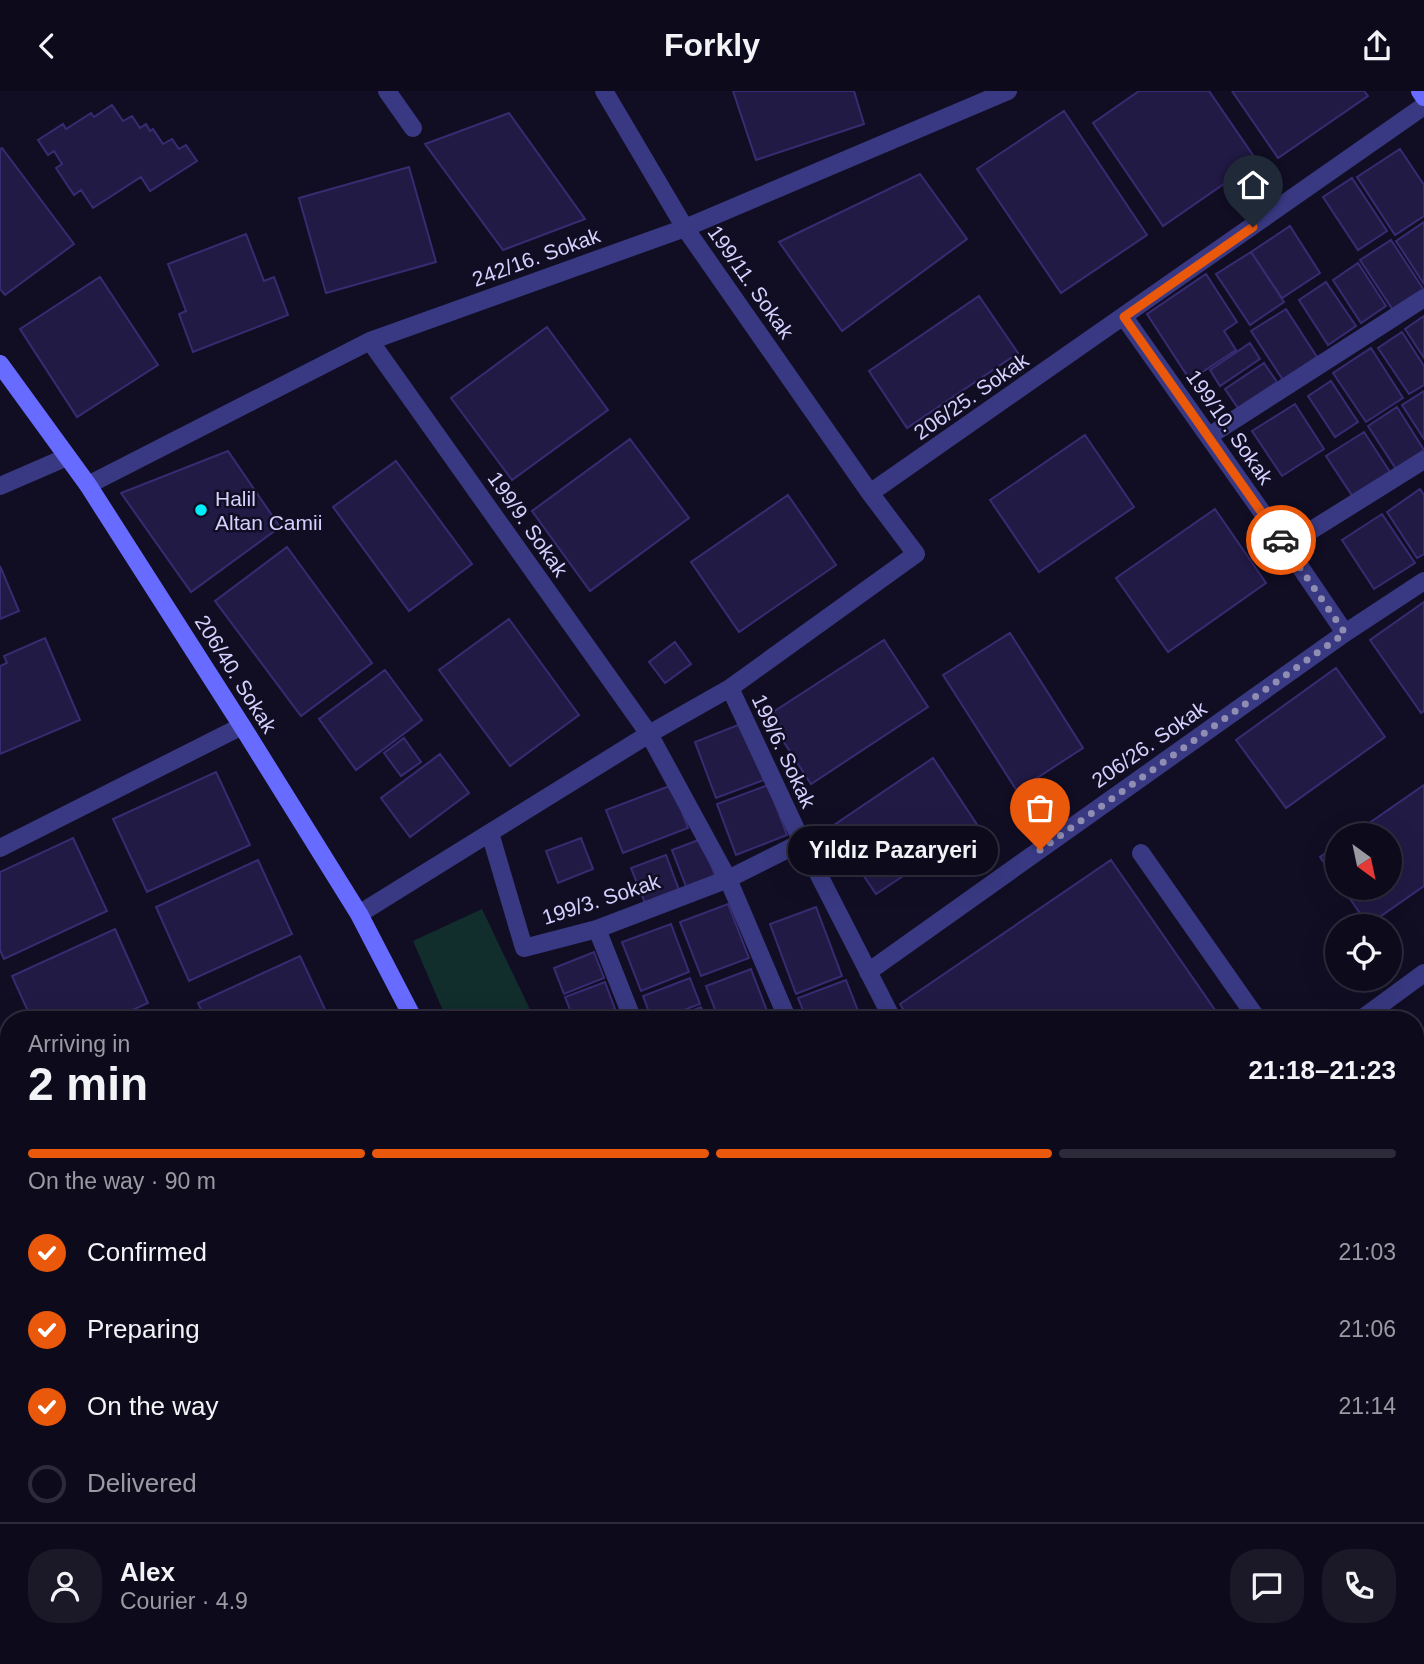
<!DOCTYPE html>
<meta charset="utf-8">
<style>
body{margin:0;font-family:Arial,sans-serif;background:#1b1828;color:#f1f3f6;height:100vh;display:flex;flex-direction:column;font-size:26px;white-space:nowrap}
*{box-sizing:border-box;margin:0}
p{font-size:23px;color:#9a9aa3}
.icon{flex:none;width:38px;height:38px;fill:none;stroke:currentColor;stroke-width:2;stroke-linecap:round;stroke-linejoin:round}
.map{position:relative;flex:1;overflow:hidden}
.panel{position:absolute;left:0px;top:920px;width:1424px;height:653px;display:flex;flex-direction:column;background:#0d0a1b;border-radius:28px 28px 0 0;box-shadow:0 7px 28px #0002,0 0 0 2px #2d2b3a}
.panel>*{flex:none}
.needle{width:46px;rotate:147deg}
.buttons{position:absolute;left:1325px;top:732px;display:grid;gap:14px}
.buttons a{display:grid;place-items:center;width:77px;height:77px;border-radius:50%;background:#0d0a1b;box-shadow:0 7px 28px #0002,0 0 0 2px #2d2b3a;font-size:35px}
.pin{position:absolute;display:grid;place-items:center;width:60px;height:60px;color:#fff;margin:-72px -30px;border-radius:50% 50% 50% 0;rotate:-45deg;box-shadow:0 0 7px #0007}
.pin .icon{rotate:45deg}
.courier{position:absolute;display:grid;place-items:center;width:70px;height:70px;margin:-35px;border:5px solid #ea580c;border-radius:50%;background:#fff;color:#222;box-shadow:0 2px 9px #0007}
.bubble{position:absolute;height:49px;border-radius:24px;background:#0d0a1b;box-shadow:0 7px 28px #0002,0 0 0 2px #2d2b3a;font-size:23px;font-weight:700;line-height:49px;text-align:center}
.overview em{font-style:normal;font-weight:700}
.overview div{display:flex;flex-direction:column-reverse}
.overview{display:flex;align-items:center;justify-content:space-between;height:119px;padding:0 28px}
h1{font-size:46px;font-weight:700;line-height:52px}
.bar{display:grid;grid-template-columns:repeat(4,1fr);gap:10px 7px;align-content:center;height:84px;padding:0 28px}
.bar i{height:9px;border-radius:5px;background:#2d2b3a}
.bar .current{background:#ea580c}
.bar p{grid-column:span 4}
.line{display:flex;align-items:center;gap:18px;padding:0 28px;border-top:2px solid #2d2b3a}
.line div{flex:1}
.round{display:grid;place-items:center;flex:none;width:74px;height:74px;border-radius:28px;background:#1b1828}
ol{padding:0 28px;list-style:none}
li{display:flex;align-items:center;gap:21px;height:77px}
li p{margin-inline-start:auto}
li .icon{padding:7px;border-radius:50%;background:#ea580c;color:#fff;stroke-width:4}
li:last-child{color:#9a9aa3}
li i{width:38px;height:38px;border:4px solid #2d2b3a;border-radius:50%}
header{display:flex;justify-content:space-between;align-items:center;height:91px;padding:0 28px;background:#0d0a1b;font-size:32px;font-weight:700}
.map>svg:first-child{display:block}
.green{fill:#112e2c}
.building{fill:#211a45;stroke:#372c71;stroke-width:2}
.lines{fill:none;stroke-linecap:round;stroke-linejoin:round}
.service{stroke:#393983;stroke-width:18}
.minor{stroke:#393983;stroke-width:18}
.secondary{stroke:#686bff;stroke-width:18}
.done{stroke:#908db2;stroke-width:7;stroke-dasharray:0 12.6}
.route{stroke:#ea580c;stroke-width:9}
.poi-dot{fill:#00edfc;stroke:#110e24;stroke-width:2.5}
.labels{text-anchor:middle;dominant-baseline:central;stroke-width:5;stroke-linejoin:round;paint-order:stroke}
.street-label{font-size:21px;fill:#d5d1ff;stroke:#110e24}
.poi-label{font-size:21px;fill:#d5d1ff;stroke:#110e24;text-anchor:start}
</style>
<header><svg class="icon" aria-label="back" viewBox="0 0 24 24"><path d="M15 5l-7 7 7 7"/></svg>Forkly<svg class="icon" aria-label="share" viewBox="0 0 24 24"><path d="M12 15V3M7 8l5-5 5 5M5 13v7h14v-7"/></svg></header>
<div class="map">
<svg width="1424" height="1573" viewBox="0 0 1424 1573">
<rect width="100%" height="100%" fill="#110e24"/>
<!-- green -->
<path class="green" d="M482 818 535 929H447L413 850Z
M0 1072 9 1090V1214L0 1216Z"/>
<!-- building -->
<path class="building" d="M733 0H854L864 33 756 69Z
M1139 0H1209L1257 70 1163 135 1093 32Z
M1232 0H1364L1368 5 1278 67Z
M112 14 123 30 132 25 140 37 146 33 150 40 153 38 163 53 172 48 179 58 186 54 197 70 150 100 141 86 93 117 81 99 74 104 56 77 62 73 54 60 48 64 38 49 63 33 66 38 91 22 94 26Z
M1064 20 1147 144 1061 202 977 78Z
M509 22 585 128 503 159 425 53Z
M2 57 74 153 5 204 0 198V58Z
M1400 58 1424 94V125L1395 144 1357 86Z
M409 76 436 171 326 202 299 107Z
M920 83 967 148 842 240 779 151Z
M1352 87 1387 140 1358 159 1323 106Z
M1424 131V193L1396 150Z
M1290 135 1320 182 1282 207 1251 161Z
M246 143 264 190 274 186 288 224 193 261 179 223 186 220 168 173Z
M1391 149 1424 199 1393 219 1360 169Z
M1251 161 1284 211 1250 234 1216 183Z
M1358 172 1386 215 1361 232 1333 189Z
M1206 183 1237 231 1224 240 1236 259 1190 289 1147 223Z
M100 186 158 274 77 326 20 238Z
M1326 191 1356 235 1328 254 1299 209Z
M979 205 1018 262 907 337 869 280Z
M1286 218 1317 266 1283 289 1251 240Z
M1424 225V267L1405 238Z
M547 236 608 319 512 389 451 307Z
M1402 241 1424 275V294L1409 303 1378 257Z
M1250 252 1260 268 1220 295 1210 279Z
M1371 257 1403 307 1366 331 1333 282Z
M1264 272 1277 291 1238 317 1225 298Z
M1331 290 1358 331 1335 346 1308 305Z
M1424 300V348L1402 314Z
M1295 313 1324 358 1282 385 1252 340Z
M1397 316 1424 359 1396 378 1368 335Z
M1364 341 1390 381 1353 406 1326 365Z
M1085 344 1134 416 1039 481 990 409Z
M630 348 689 427 590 500 532 420Z
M228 360 280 436 191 501 121 402Z
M396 370 472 473 409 520 333 416Z
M1420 398 1424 404V463L1417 467 1387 421Z
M788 404 836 474 739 541 691 471Z
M1215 418 1266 492 1168 561 1116 487Z
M1382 423 1415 472 1374 498 1342 449Z
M287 456 372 572 301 625 215 510Z
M0 475 19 520 0 528Z
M1424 511V620L1421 622 1370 549Z
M509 528 579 624 510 675 439 579Z
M1010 542 1083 657 1017 700 943 584Z
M45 547 80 629 0 663V575L7 572 4 565Z
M884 549 928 616 811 693 767 625Z
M675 551 691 573 665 592 649 571Z
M1336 577 1385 646 1286 717 1236 649Z
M385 579 422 629 356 679 319 628Z
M743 632 764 689 716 707 695 651Z
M404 647 421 671 401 685 384 662Z
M440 663 469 702 410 746 381 707Z
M933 667 978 735 876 803 831 736Z
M216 681 250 754 147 801 113 728Z
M672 694 688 737 623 762 606 719Z
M768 694 787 744 736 764 717 713Z
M1424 694V795L1368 834 1342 796H1390V744H1352Z
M73 747 107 820 4 868 0 859V781Z
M581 747 593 778 558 792 546 760Z
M701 748 716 787 687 798 672 759Z
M1337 754V790L1320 766Z
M666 764 679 799 645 812 631 777Z
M258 769 292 843 189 890 156 816Z
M1111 769 1222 929H910L900 913Z
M728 813 749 867 701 885 680 831Z
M816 816 842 885 796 903 770 833Z
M671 833 689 881 641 900 622 851Z
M115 838 148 912 110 929H32L12 885Z
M594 861 604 887 564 903 554 877Z
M300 865 330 929H206L198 912Z
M751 878 767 920 743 929H719L706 895Z
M690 887 700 913 657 929H652L643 905Z
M846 889 860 925 848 929H807L798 907Z
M605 891 615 918 584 929H574L565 906Z
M701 916 706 929H668Z
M772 921 775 929H751Z
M616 922 619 929H597Z
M1416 1138 1424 1150V1282L1419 1285 1416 1280Z
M9 1263V1321H6L0 1298V1265Z
M9 1453V1486L4 1487 0 1470V1455Z
M1424 1501V1569L1415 1573H1404L1401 1564H1416V1506Z
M4 1515 9 1537V1564H15L17 1573H0V1516Z
M59 1564H94V1568L74 1573H61Z
M136 1564H186L188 1573H138Z
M247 1564H256L259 1573H220Z
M265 1564H311L313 1569 300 1573H268Z
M350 1564H372L352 1571Z
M397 1564H404L406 1573H371Z
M422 1564H483L486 1573H424Z
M510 1564H551L525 1573H513Z
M585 1564H641L643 1573H584L581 1566Z
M685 1564H753L727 1573H687Z
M987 1564H1041L1043 1573H989Z
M1051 1564H1109L1112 1573H1054Z
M1151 1564H1225L1228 1573H1153Z
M1253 1564H1327L1328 1568 1311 1573H1255Z
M988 1567 989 1573H970Z"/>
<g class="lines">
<!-- service -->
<path class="service" d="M387 0 413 37
M1141 762 1258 929"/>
<!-- minor -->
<path class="minor" d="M604 0 685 137 870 402
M1124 226 1286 455 1345 542
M370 250 649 643 728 788 788 929
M1209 345 1424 207
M88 394 370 250 685 137 1008 0
M0 395 67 366
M1286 455 1424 369
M730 597 802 751 893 929
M490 742 524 857 597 838 728 788 802 751
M0 757 242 635
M359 823 649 643 730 597 916 463 870 402 1424 15
M597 838 633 929
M868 881 1345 542 1424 490
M1360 929 1424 882
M0 990 9 1011
M1416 1044 1424 1038
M1416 1095 1424 1096
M0 1244 9 1241
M0 1341 9 1339
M1416 1364 1424 1359
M0 1508 9 1505
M203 1564 206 1573
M337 1564 339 1573
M496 1564 498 1573
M801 1564 805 1573
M1129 1564 1131 1573
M1366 1564 1369 1573
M897 1573 925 1564"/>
<!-- secondary -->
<path class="secondary" d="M1420 0 1424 6
M0 273 88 394 242 635 359 823 414 929
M661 1564 664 1573"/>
</g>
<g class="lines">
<!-- done -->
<path class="done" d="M1040 759 1345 542 1281 449"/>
<!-- route -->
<path class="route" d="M1253 136 1124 226 1281 449"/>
</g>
<!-- markers -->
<circle class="poi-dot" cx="201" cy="419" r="7"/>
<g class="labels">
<!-- street labels -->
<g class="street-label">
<text transform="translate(536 166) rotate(-20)">242/16. Sokak</text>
<text transform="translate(751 191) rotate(55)">199/11. Sokak</text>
<text transform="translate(971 305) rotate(-35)">206/25. Sokak</text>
<text transform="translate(1230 336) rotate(55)">199/10. Sokak</text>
<text transform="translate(528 433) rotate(55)">199/9. Sokak</text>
<text transform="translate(236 583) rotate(58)">206/40. Sokak</text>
<text transform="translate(1149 653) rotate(-35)">206/26. Sokak</text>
<text transform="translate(784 660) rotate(65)">199/6. Sokak</text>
<text transform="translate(601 808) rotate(-18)">199/3. Sokak</text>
</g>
<!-- poi labels -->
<g class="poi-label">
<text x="215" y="407">Halil<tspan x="215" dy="24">Altan Camii</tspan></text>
</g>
</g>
</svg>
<div class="buttons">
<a><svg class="needle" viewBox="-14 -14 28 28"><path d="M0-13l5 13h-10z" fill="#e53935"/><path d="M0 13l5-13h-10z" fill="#9a9aa3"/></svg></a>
<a><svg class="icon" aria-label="locate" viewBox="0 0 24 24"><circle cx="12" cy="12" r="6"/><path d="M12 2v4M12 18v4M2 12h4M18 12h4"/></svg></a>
</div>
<div class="pin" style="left:1040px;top:759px;background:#ea580c"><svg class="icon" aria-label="bag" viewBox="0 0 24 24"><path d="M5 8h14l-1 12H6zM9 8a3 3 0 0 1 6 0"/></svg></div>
<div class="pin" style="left:1253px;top:136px;background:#1f2937"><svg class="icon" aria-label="home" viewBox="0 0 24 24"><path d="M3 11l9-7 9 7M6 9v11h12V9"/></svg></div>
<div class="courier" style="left:1281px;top:449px"><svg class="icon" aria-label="car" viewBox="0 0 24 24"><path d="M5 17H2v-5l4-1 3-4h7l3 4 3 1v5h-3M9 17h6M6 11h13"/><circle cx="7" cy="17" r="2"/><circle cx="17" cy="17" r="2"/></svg></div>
<div class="bubble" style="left:788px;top:735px;width:210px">Yıldız Pazaryeri</div>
<section class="panel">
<div class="overview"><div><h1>2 min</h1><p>Arriving in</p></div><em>21:18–21:23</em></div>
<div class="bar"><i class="current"></i><i class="current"></i><i class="current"></i><i></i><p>On the way · 90 m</p></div>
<ol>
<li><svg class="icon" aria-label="check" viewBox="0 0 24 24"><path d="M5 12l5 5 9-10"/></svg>Confirmed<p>21:03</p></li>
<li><svg class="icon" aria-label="check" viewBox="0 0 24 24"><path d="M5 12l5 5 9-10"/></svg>Preparing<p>21:06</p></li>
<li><svg class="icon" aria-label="check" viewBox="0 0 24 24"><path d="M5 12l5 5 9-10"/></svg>On the way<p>21:14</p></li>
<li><i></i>Delivered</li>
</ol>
<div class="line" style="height:126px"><a class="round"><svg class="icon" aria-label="person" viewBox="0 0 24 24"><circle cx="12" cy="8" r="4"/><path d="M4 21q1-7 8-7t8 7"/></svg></a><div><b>Alex</b><p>Courier · 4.9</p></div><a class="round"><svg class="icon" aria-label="chat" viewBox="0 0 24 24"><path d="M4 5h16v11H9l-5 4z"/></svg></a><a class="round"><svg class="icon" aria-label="phone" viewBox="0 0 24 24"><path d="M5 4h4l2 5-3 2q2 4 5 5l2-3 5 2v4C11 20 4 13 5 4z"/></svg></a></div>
</section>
</div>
